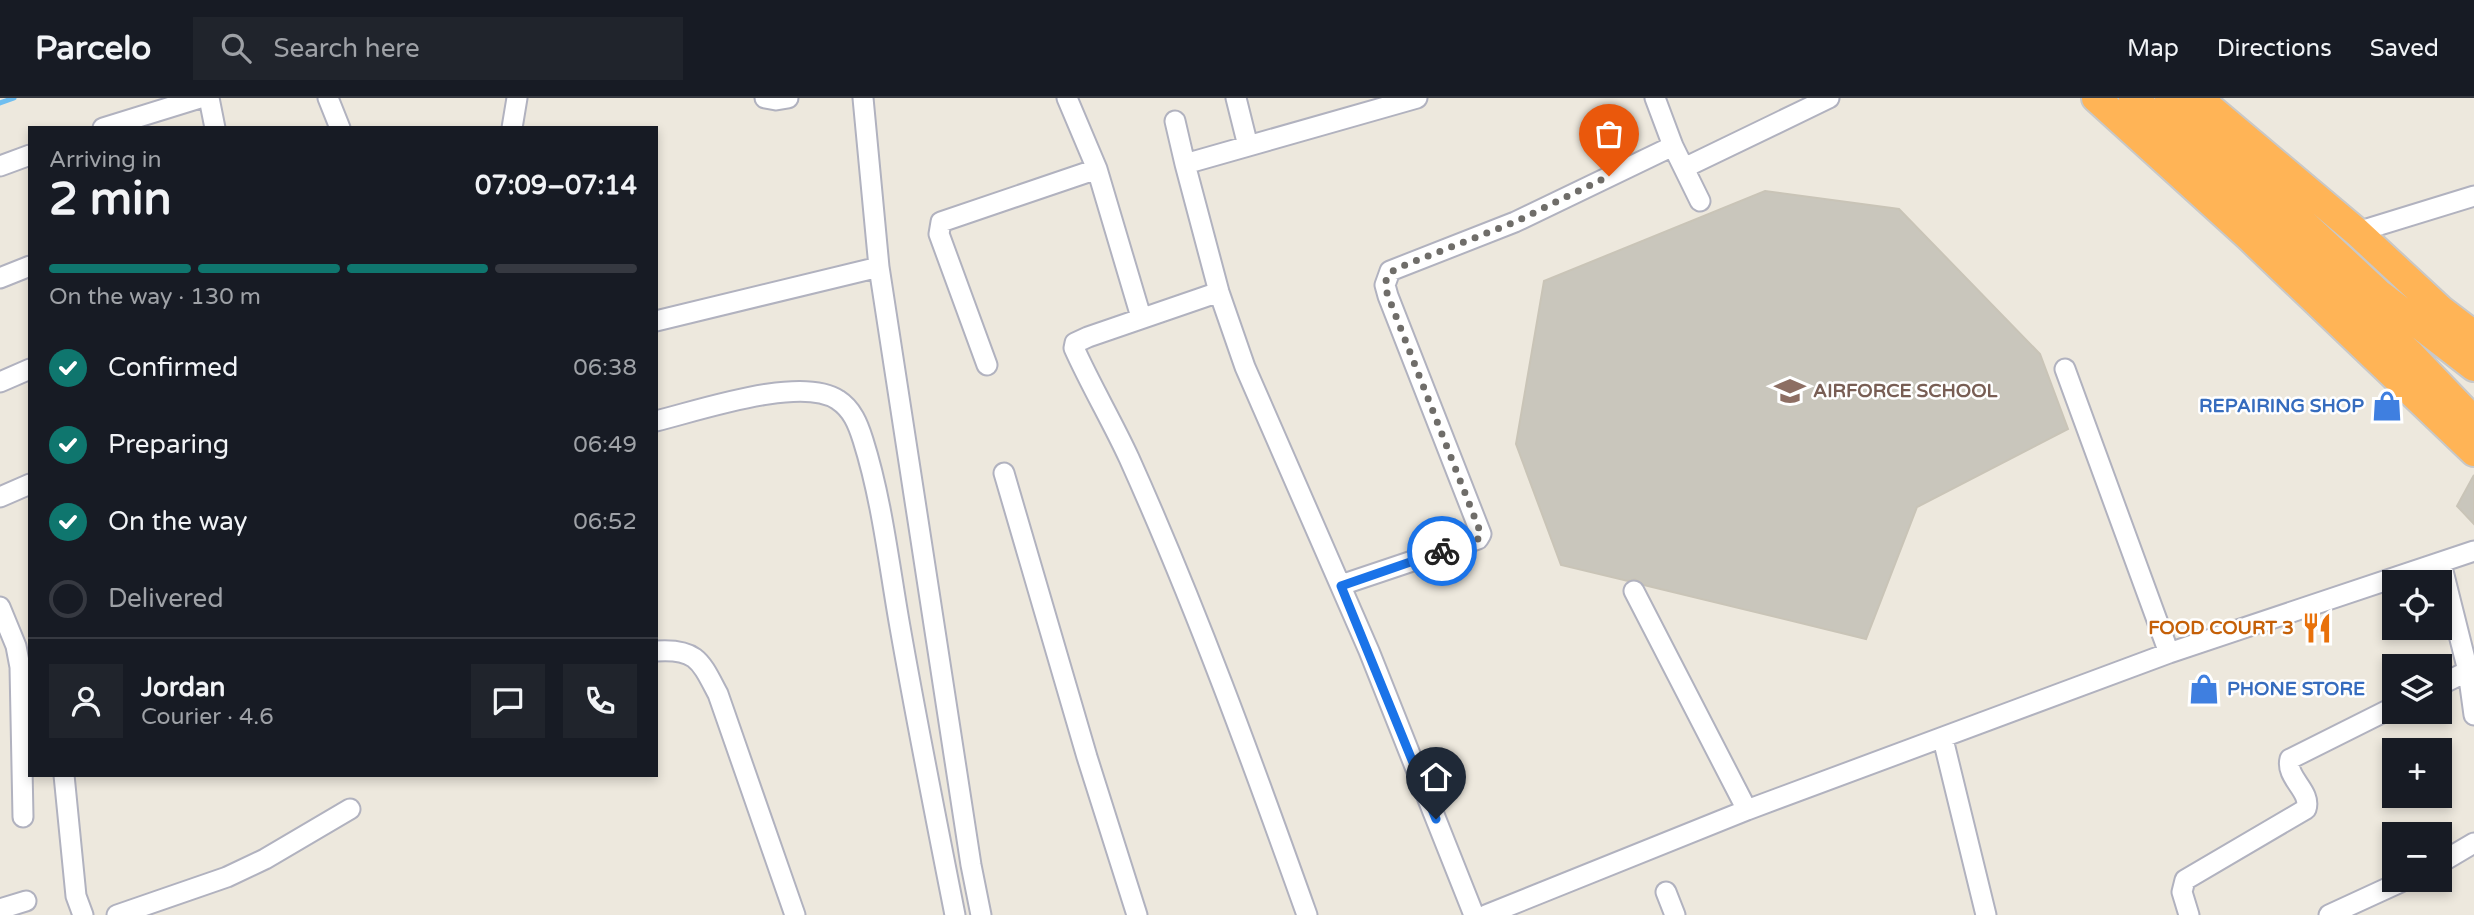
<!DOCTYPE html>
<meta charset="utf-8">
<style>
body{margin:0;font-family:"Varela Round",sans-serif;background:#20242c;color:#f1f3f6;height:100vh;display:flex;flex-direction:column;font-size:26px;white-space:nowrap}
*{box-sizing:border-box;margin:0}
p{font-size:23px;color:#9ea1a6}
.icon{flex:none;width:38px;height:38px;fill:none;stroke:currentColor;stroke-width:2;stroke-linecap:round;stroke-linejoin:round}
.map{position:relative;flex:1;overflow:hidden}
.details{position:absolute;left:28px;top:28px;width:630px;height:651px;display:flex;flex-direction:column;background:#171b24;border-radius:0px;box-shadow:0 4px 10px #0003}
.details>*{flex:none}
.tools{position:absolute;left:2382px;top:472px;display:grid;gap:14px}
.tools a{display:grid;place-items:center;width:70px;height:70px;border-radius:0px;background:#171b24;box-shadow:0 4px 10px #0003;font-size:35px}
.pin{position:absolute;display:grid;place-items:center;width:60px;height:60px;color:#fff;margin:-72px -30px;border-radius:50% 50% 50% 0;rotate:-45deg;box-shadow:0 0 7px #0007}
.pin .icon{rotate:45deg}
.courier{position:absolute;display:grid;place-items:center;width:70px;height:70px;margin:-35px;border:5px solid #1a73e8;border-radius:50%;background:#fff;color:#222;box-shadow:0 2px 9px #0007}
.overview em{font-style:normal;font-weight:700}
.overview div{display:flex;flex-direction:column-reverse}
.overview{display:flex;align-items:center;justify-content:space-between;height:119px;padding:0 21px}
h1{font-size:46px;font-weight:700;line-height:52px}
.bar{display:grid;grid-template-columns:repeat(4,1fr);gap:10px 7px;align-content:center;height:84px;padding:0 21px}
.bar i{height:9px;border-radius:5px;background:#363941}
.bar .active{background:#0f766e}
.bar p{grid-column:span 4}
.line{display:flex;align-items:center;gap:18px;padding:0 21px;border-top:2px solid #363941}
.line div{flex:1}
.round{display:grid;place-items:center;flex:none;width:74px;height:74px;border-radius:0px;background:#20242c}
ol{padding:0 21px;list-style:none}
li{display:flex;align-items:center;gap:21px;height:77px}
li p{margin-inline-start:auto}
li .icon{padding:7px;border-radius:50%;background:#0f766e;color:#fff;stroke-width:4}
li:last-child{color:#9ea1a6}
li i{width:38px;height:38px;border:4px solid #363941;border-radius:50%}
header{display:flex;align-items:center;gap:42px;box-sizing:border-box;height:98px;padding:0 35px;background:#171b24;border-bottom:2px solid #363941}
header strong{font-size:33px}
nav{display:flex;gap:38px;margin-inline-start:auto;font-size:24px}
.search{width:490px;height:63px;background:#20242c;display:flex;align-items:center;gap:18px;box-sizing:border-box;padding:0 24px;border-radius:0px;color:#9ea1a6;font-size:26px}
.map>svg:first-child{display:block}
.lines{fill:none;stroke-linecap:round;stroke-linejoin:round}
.stream{stroke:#6fbef0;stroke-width:5}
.building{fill:#c9c6bc;stroke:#c9c4b7;stroke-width:2}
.minor-casing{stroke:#b1b2bf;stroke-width:23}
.highway-casing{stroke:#c8c8c8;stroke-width:32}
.minor{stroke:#fff;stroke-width:19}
.highway{stroke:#ffb456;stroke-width:28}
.done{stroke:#6f6d69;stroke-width:7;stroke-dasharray:0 12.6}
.route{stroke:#1a73e8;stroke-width:9}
.labels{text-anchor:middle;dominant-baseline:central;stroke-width:5;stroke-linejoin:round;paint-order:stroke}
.education-label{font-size:19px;font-weight:bold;fill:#785e54;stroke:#fff;text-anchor:start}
.shop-label{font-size:19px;font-weight:bold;fill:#366cbe;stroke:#fff;text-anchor:end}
.food-label{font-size:19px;font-weight:bold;fill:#c56008;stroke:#fff;text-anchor:end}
</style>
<header>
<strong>Parcelo</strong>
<div class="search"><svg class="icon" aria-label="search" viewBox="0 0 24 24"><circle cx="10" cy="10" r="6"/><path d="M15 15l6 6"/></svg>Search here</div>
<nav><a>Map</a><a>Directions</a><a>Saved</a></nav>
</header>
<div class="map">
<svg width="2474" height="817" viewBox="0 0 2474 817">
<rect width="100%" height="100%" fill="#ede8dd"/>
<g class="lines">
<!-- stream -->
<path class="stream" d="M0 5 14 0"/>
</g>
<!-- building -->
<path class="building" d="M1765 93 1899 111 2040 256 2068 331 1917 409 1866 541 1644 487 1635 481 1628 483 1561 467 1516 346 1544 183Z
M2474 377V426L2457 408Z"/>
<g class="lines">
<!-- minor casing -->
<g class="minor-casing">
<path id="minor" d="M209 0 215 30
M328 0 340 30
M765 0 776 2 788 0
M863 0 879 169 971 767 981 817
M1067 0 1097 71 1141 219
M1236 0 1248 48
M1655 0 1673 48 1700 103
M1175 23 1185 66 1219 194 1245 269 1369 553 1474 817
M103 30 200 0
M512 30 517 0
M1185 66 1417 0
M0 68 30 57
M1684 70 1829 0
M2357 134 2474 98
M0 180 30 168
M1219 194 1088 239 1075 245 1074 250C1091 288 1112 323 1129 360 1196 509 1252 663 1307 817
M656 223 879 169
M987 267 939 136 941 124 1097 71
M2065 271 2169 555
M0 284 30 271
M656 323C698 313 801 277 838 302 852 311 858 326 863 342 882 402 889 467 900 529 917 626 936 721 955 817
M1004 375 1087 659 1137 817
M0 399 30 386
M2441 465 2468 573 2474 617
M1341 487 1478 441 1481 436 1388 198 1385 187 1390 173 1515 124 1673 48
M1634 493 1747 712
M0 509 16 548 20 569 23 719
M656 553C697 550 701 564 718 596L795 817
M2440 587 2468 573
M1943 641 1986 817
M64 677 76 798 83 817
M2440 765 2474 745
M1666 794 1675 817
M0 811 26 803
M117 817 227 779 265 761 350 711
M1486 817 1747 712 2169 555 2474 453
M2189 817 2182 794 2185 782 2306 711C2312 693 2285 680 2290 661L2394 609
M2329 817 2405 782"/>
</g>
<!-- highway casing -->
<g class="highway-casing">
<path id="highway" d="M2096 0 2249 139 2474 354
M2133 0 2409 255 2474 323
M2169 0 2378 195 2474 269
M2198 0 2357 134 2441 212 2474 237"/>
</g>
<!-- minor -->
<use href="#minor" class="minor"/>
<!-- highway -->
<use href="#highway" class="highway"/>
</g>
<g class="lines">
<!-- done -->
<path class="done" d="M1442 453 1478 441 1481 436 1388 198C1383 183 1386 175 1400 169L1515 124 1609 78"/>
<!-- route -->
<path class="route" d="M1436 721 1341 488 1442 453"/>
</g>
<!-- icons -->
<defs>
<g id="school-bare" transform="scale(2.415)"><path d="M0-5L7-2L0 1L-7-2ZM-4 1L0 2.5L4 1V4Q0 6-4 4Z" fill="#8d6e63" stroke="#fff" stroke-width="2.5" paint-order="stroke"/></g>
<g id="shop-bare" transform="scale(2.415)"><path d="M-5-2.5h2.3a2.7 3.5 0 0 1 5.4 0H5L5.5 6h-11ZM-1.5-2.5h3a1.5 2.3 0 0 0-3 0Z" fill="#3f7fe0" stroke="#fff" stroke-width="2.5" paint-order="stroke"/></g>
<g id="restaurant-bare" transform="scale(2.415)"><path d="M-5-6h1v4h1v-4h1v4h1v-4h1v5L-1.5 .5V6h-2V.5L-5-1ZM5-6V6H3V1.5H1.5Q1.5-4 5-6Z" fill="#e8710a" stroke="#fff" stroke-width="2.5" paint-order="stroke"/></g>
</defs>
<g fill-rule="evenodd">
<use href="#school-bare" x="1790" y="293"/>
<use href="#shop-bare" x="2387" y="308"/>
<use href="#restaurant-bare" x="2317" y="530"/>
<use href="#shop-bare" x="2204" y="591"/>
</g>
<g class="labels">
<!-- education labels -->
<g class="education-label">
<text x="1813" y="293">AIRFORCE SCHOOL</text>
</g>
<!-- shop labels -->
<g class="shop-label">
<text x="2364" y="308">REPAIRING SHOP</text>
<text x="2227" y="591" text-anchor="start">PHONE STORE</text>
</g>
<!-- food labels -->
<g class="food-label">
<text x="2294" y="530">FOOD COURT 3</text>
</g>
</g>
</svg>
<div class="tools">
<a><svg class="icon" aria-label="locate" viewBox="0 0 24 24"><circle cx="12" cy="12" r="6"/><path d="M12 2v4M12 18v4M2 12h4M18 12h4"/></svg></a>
<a><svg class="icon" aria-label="layers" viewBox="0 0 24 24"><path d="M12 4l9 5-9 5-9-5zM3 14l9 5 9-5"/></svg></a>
<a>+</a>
<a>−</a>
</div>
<div class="pin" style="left:1609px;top:78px;background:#ea580c"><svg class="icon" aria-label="bag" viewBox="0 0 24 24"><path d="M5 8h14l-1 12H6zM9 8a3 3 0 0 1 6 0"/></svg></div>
<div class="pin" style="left:1436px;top:721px;background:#1f2937"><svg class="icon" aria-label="home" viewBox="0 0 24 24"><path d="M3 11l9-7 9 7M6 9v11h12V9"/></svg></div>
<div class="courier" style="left:1442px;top:453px"><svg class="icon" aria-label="bike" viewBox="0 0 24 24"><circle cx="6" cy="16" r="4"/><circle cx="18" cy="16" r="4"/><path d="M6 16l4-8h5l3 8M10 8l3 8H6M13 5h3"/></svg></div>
<section class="details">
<div class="overview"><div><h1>2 min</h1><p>Arriving in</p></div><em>07:09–07:14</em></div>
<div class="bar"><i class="active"></i><i class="active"></i><i class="active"></i><i></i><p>On the way · 130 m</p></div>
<ol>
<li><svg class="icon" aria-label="check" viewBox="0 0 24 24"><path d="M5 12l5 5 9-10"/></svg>Confirmed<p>06:38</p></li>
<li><svg class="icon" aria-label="check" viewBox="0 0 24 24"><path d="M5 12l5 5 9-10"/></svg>Preparing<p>06:49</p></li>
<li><svg class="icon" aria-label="check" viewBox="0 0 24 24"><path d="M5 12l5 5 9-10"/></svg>On the way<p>06:52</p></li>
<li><i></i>Delivered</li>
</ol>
<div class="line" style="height:126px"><a class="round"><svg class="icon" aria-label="person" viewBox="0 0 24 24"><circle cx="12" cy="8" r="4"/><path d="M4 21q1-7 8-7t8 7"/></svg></a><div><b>Jordan</b><p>Courier · 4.6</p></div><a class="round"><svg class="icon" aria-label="chat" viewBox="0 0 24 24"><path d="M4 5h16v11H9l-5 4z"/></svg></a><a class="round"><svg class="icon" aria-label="phone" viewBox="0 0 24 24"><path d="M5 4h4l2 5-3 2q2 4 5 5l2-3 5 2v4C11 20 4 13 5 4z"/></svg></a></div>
</section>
</div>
